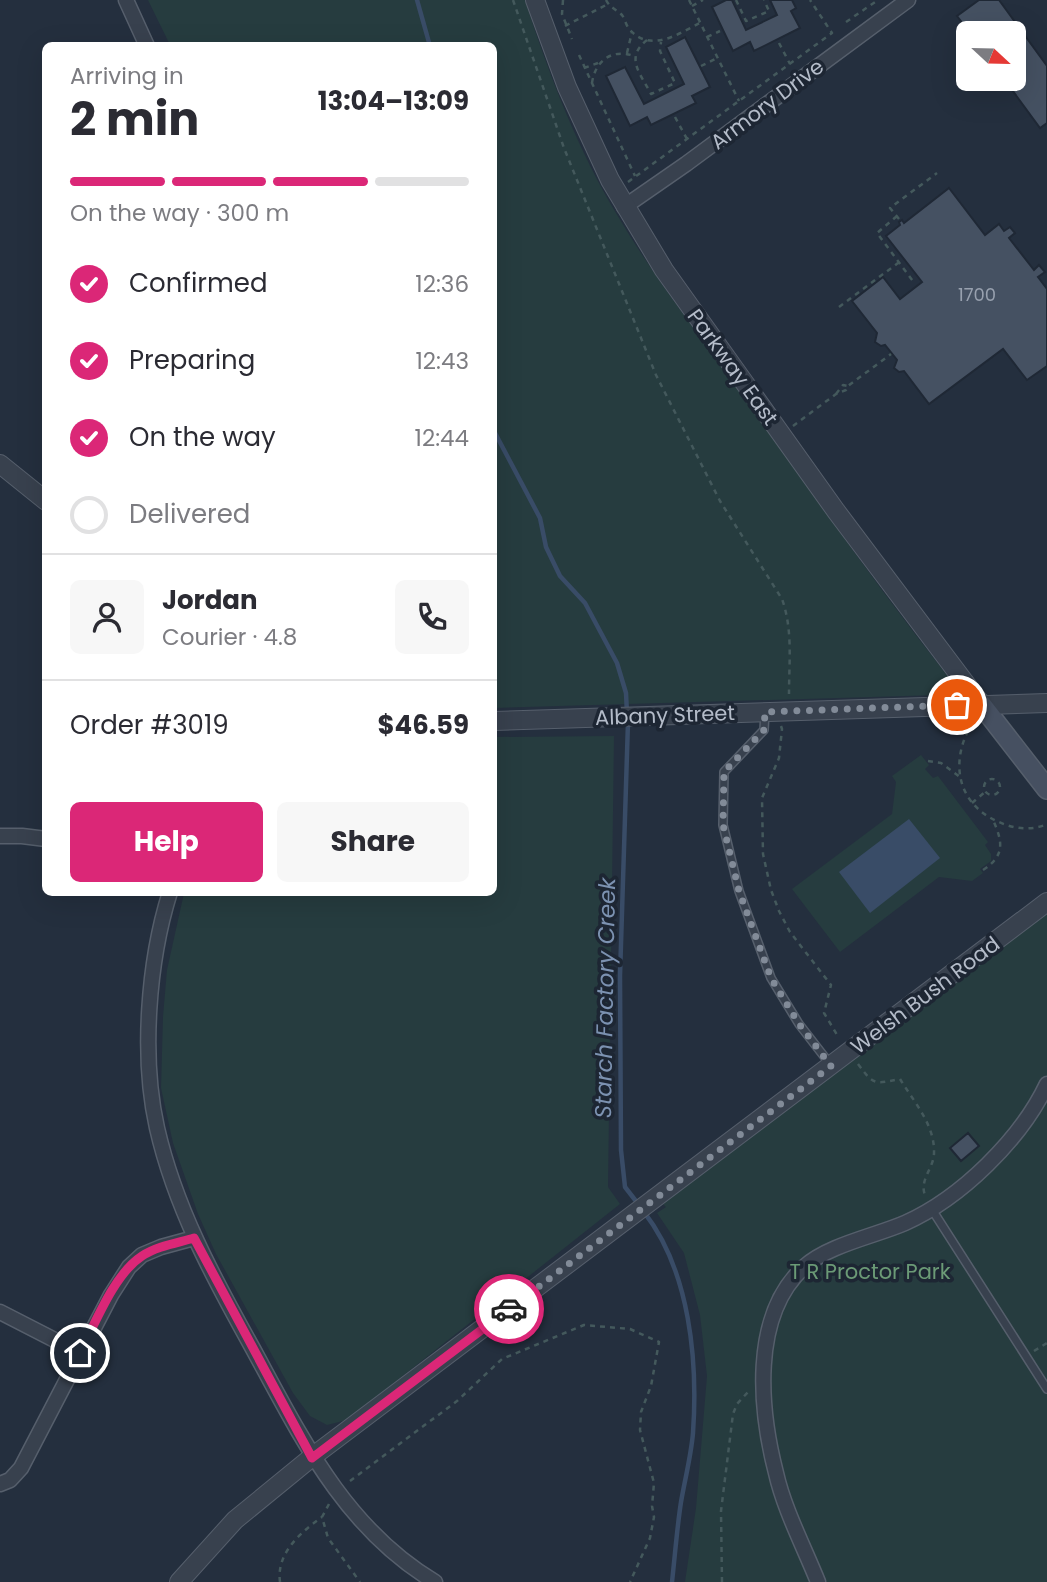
<!DOCTYPE html>
<meta charset="utf-8">
<style>
body{margin:0;font-family:Poppins,sans-serif;background:#f7f7f7;color:#2b2b33;height:100vh;display:flex;flex-direction:column;font-size:26px;white-space:nowrap}
*{box-sizing:border-box;margin:0}
p{font-size:23px;color:#7c7c81}
.icon{flex:none;width:38px;height:38px;fill:none;stroke:currentColor;stroke-width:2;stroke-linecap:round;stroke-linejoin:round}
.map{position:relative;flex:1;overflow:hidden}
.details{position:absolute;left:42px;top:42px;width:455px;height:854px;display:flex;flex-direction:column;background:#fff;border-radius:10px;box-shadow:0 7px 28px #0002}
.details>*{flex:none}
.needle{width:46px;rotate:112deg}
.controls{position:absolute;left:956px;top:21px;display:grid;gap:14px}
.controls a{display:grid;place-items:center;width:70px;height:70px;border-radius:10px;background:#fff;box-shadow:0 7px 28px #0002;font-size:35px}
.pin{position:absolute;display:grid;place-items:center;width:60px;height:60px;color:#fff;margin:-30px;border:4px solid #fff;border-radius:50%;box-shadow:0 2px 7px #0007}
.courier{position:absolute;display:grid;place-items:center;width:70px;height:70px;margin:-35px;border:5px solid #db2777;border-radius:50%;background:#fff;color:#222;box-shadow:0 2px 9px #0007}
.head em{font-style:normal;font-weight:700}
.head div{display:flex;flex-direction:column-reverse}
.head{display:flex;align-items:center;justify-content:space-between;height:119px;padding:0 28px}
h1{font-size:46px;font-weight:700;line-height:52px}
.bar{display:grid;grid-template-columns:repeat(4,1fr);gap:10px 7px;align-content:center;height:84px;padding:0 28px}
.bar i{height:9px;border-radius:5px;background:#e1e1e2}
.bar .active{background:#db2777}
.bar p{grid-column:span 4}
.line{display:flex;align-items:center;gap:18px;padding:0 28px;border-top:2px solid #e1e1e2}
.line div{flex:1}
.round{display:grid;place-items:center;flex:none;width:74px;height:74px;border-radius:10px;background:#f7f7f7}
ol{padding:0 28px;list-style:none}
li{display:flex;align-items:center;gap:21px;height:77px}
li p{margin-inline-start:auto}
li .icon{padding:7px;border-radius:50%;background:#db2777;color:#fff;stroke-width:4}
li:last-child{color:#7c7c81}
li i{width:38px;height:38px;border:4px solid #e1e1e2;border-radius:50%}
.button{display:flex;gap:14px;margin-top:auto;padding:14px 28px}
.button a{flex:1;height:80px;border-radius:10px;background:#db2777;color:#fff;font-size:28px;font-weight:700;line-height:80px;text-align:center}
.button a+a{background:#f7f7f7;color:#2b2b33}
.map>svg:first-child{display:block}
.green{fill:#263c3f}
.water{fill:#394c67}
.lines{fill:none;stroke-linecap:round;stroke-linejoin:round}
.stream{stroke:#394c67;stroke-width:4.5}
.building{fill:#455162;stroke:#1f2835;stroke-width:2}
.service-casing{stroke:#565f6c;stroke-width:10}
.minor-casing{stroke:#565f6c;stroke-width:17}
.tertiary-casing{stroke:#565f6c;stroke-width:20}
.secondary-casing{stroke:#565f6c;stroke-width:22}
.path{stroke:#44595c;stroke-width:2.5;stroke-dasharray:5 5;stroke-linecap:butt}
.service{stroke:#38414e;stroke-width:7}
.minor{stroke:#38414e;stroke-width:14}
.tertiary{stroke:#38414e;stroke-width:18}
.secondary{stroke:#465061;stroke-width:19}
.done{stroke:#828b98;stroke-width:7;stroke-dasharray:0 12.6}
.route{stroke:#db2777;stroke-width:9}
.labels{text-anchor:middle;dominant-baseline:central;stroke-width:7;stroke-linejoin:round;paint-order:stroke}
.number-label{font-size:18px;fill:#98a1af}
.street-label{font-size:21px;fill:#b4bcc9;stroke:#1d2633}
.park-label{font-size:21px;fill:#6b9a76;stroke:#1d2633}
.water-label{font-size:23px;font-style:italic;fill:#7c92b1;stroke:#1d2633}
</style>
<div class="map">
<svg width="1047" height="1582" viewBox="0 0 1047 1582">
<rect width="100%" height="100%" fill="#242f3e"/>
<!-- green -->
<path class="green" d="M148 0H525C549 75 578 151 619 218 655 279 699 334 740 392 808 488 876 585 949 678L950 690 939 695 494 708V46L170 45Z
M614 736 608 1187 620 1204 347 1420 327 1425 310 1416 293 1393 216 1254 198 1214 173 1143 161 1088 163 1017 167 970 184 893 494 892V737Z
M921 755 929 765 925 769 933 778 938 776 988 842 985 845 991 854V861L980 869 983 873 972 881 939 877 840 952 792 889 892 814 896 782 892 776Z
M1047 913V1582H685L696 1508 707 1376 700 1315 684 1253 657 1213 666 1207 663 1204Z"/>
<!-- water -->
<path class="water" d="M909 819 940 858 870 913 839 872Z"/>
<g class="lines">
<!-- stream -->
<path class="stream" d="M417 0 430 46
M494 431 540 518 546 547 560 576 585 603 617 663 626 693 627 714
M628 722 620 976 621 1150 625 1187 639 1205
M644 1212C690 1271 698 1361 693 1433 691 1456 685 1479 681 1502 677 1528 675 1555 672 1582"/>
</g>
<!-- building -->
<path class="building" d="M726 0H732L746 30 777 15 770 0H792L796 8 791 11 800 28 754 51 750 42 733 51 712 7Z
M979 0H999L1047 66V123L1040 128 1004 79H1013V33H970L957 16Z
M685 37 710 87 692 96 696 103 651 125 647 117 630 126 606 76 625 67 644 104 684 84 666 47Z
M949 188 985 235 999 224 1004 231 1010 227 1015 233 1009 238 1034 270 1039 265 1045 272 1038 277 1047 289V366L1027 380 1003 349 929 404 904 371 899 372 894 368 897 360 885 345 881 346 875 342 877 333 852 301 883 277 900 299 922 282 886 236 900 225 899 222 902 220 904 223Z
M968 1133 979 1146 961 1161 950 1148Z"/>
<g class="lines">
<!-- service casing -->
<g class="service-casing">
<path id="service" d="M765 712 764 730 724 772 723 825 739 891 771 978 799 1024 830 1064
M931 1208 1047 1389"/>
</g>
<!-- minor casing -->
<g class="minor-casing">
<path id="minor" d="M126 0 147 46
M624 207 686 164 908 0
M0 836H22L46 839
M170 892C148 962 141 1057 157 1128 175 1207 213 1277 252 1347 300 1435 344 1528 435 1582
M0 1312 80 1353
M0 1484 10 1480 21 1468 111 1295 129 1267 142 1255 161 1247 194 1238
M818 1582C804 1547 784 1509 776 1473 760 1411 750 1316 804 1267 828 1245 875 1236 905 1223 961 1198 1021 1139 1047 1084"/>
</g>
<!-- tertiary casing -->
<g class="tertiary-casing">
<path id="tertiary" d="M535 0 567 87 610 180 664 270 836 511 981 704
M0 464 46 501
M494 721 1047 703
M179 1582 235 1520 312 1457 1047 902"/>
</g>
<!-- secondary casing -->
<g class="secondary-casing">
<path id="secondary" d="M981 704 1047 789"/>
</g>
<!-- path -->
<path class="path" d="M513 0 564 148 656 375 720 501 782 599C793 630 789 662 789 694
M563 0 562 14 572 39
M606 0C610 8 616 9 622 15 625 19 626 26 630 30 651 53 678 34 700 23
M689 0 739 101
M736 0 746 21 769 11 764 0
M692 6 703 0
M846 22 878 0
M565 26 608 4
M707 37 720 31
M647 40C624 58 641 74 651 94L675 83 660 51 661 42
M779 43 790 64
M627 53 632 32
M579 55 635 176
M701 66 717 58
M584 68 598 63
M592 83C595 61 612 48 634 56
M675 117 687 139
M628 182 832 33 810 0
M897 216 877 233 915 284
M899 219 890 208 937 173
M839 307 898 263
M836 394 843 385 848 386
M793 426 836 394 846 390 848 386 891 354
M973 722C949 760 956 804 999 822 1014 829 1032 831 1047 824
M781 726 782 729 779 758 762 798 763 854 771 890 779 911 790 932 831 985 824 1013 839 1038
M928 761 941 763 960 777
M984 787a8 8 0 1 1 16 0a8 8 0 1 1-16 0Z
M972 803 985 792
M983 870C1005 856 1003 842 993 820
M858 1064C874 1086 875 1084 900 1079 914 1102 935 1125 934 1153 934 1168 919 1180 925 1195
M1034 1351 1047 1343
M350 1481 457 1401 502 1359 584 1325 630 1329 659 1342 651 1386 641 1412 640 1430 654 1483 652 1506 654 1517 650 1538 630 1582
M329 1504 322 1517 328 1538 360 1582
M280 1582C276 1553 301 1532 322 1517
M722 1582 721 1511 733 1414 737 1404 748 1392"/>
<!-- service -->
<use href="#service" class="service"/>
<!-- minor -->
<use href="#minor" class="minor"/>
<!-- tertiary -->
<use href="#tertiary" class="tertiary"/>
<!-- secondary -->
<use href="#secondary" class="secondary"/>
</g>
<g class="lines">
<!-- done -->
<path class="done" d="M509 1309 831 1066 799 1024 771 978 739 891 723 825 724 772 764 730 765 712 957 705"/>
<!-- route -->
<path class="route" d="M80 1353C95 1324 114 1274 142 1256 157 1246 177 1243 194 1238L312 1458 509 1309"/>
</g>
<g class="labels">
<!-- number labels -->
<g class="number-label">
<text x="977" y="294">1700</text>
</g>
<!-- street labels -->
<g class="street-label">
<text transform="translate(767 104) rotate(-37)">Armory Drive</text>
<text transform="translate(733 367) rotate(54)">Parkway East</text>
<text transform="translate(665 715) rotate(-2)">Albany Street</text>
<text transform="translate(925 995) rotate(-37)">Welsh Bush Road</text>
</g>
<!-- park labels -->
<g class="park-label">
<text x="870" y="1271">T R Proctor Park</text>
</g>
<!-- water labels -->
<g class="water-label">
<text transform="translate(605 998) rotate(-89)">Starch Factory Creek</text>
</g>
</g>
</svg>
<div class="controls">
<a><svg class="needle" viewBox="-14 -14 28 28"><path d="M0-13l5 13h-10z" fill="#e53935"/><path d="M0 13l5-13h-10z" fill="#7c7c81"/></svg></a>
</div>
<div class="pin" style="left:957px;top:705px;background:#ea580c"><svg class="icon" aria-label="bag" viewBox="0 0 24 24"><path d="M5 8h14l-1 12H6zM9 8a3 3 0 0 1 6 0"/></svg></div>
<div class="pin" style="left:80px;top:1353px;background:#1f2937"><svg class="icon" aria-label="home" viewBox="0 0 24 24"><path d="M3 11l9-7 9 7M6 9v11h12V9"/></svg></div>
<div class="courier" style="left:509px;top:1309px"><svg class="icon" aria-label="car" viewBox="0 0 24 24"><path d="M5 17H2v-5l4-1 3-4h7l3 4 3 1v5h-3M9 17h6M6 11h13"/><circle cx="7" cy="17" r="2"/><circle cx="17" cy="17" r="2"/></svg></div>
<section class="details">
<div class="head"><div><h1>2 min</h1><p>Arriving in</p></div><em>13:04–13:09</em></div>
<div class="bar"><i class="active"></i><i class="active"></i><i class="active"></i><i></i><p>On the way · 300 m</p></div>
<ol>
<li><svg class="icon" aria-label="check" viewBox="0 0 24 24"><path d="M5 12l5 5 9-10"/></svg>Confirmed<p>12:36</p></li>
<li><svg class="icon" aria-label="check" viewBox="0 0 24 24"><path d="M5 12l5 5 9-10"/></svg>Preparing<p>12:43</p></li>
<li><svg class="icon" aria-label="check" viewBox="0 0 24 24"><path d="M5 12l5 5 9-10"/></svg>On the way<p>12:44</p></li>
<li><i></i>Delivered</li>
</ol>
<div class="line" style="height:126px"><a class="round"><svg class="icon" aria-label="person" viewBox="0 0 24 24"><circle cx="12" cy="8" r="4"/><path d="M4 21q1-7 8-7t8 7"/></svg></a><div><b>Jordan</b><p>Courier · 4.8</p></div><a class="round"><svg class="icon" aria-label="phone" viewBox="0 0 24 24"><path d="M5 4h4l2 5-3 2q2 4 5 5l2-3 5 2v4C11 20 4 13 5 4z"/></svg></a></div>
<div class="line" style="height:91px"><div>Order #3019</div><b>$46.59</b></div>
<div class="button"><a>Help</a><a>Share</a></div>
</section>
</div>
